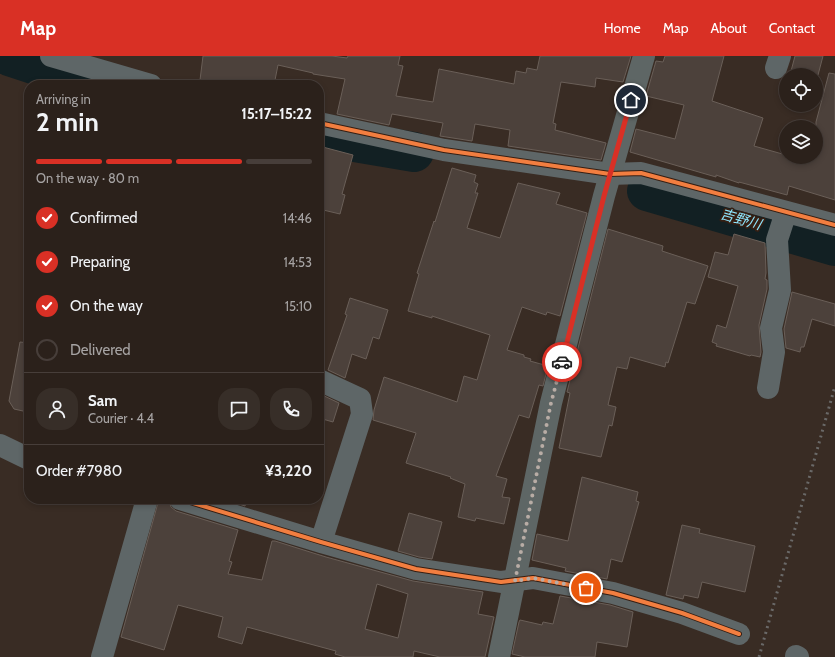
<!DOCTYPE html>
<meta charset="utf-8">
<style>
body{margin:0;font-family:Cabin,"Noto Sans JP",sans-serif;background:#372e28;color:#f1f3f6;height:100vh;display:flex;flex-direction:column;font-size:15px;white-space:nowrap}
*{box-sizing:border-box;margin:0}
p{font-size:13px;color:#a6a3a3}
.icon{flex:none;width:22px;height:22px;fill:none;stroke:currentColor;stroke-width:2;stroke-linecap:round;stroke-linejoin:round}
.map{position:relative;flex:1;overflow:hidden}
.details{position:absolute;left:24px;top:24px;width:300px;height:424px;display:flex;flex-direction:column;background:#2b211b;border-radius:16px;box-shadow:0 2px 6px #0003,0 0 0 1px #473e3a}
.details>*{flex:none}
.tools{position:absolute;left:779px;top:12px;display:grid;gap:8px}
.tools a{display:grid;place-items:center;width:44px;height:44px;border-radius:50%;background:#2b211b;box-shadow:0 2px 6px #0003,0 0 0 1px #473e3a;font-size:20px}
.pin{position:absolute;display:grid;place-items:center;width:34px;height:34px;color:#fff;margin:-17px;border:2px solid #fff;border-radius:50%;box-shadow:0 1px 4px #0007}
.courier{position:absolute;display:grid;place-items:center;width:40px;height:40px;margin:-20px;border:3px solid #d93025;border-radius:50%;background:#fff;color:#222;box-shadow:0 1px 5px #0007}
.head em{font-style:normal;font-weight:700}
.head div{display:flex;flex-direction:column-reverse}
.head{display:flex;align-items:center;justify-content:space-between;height:68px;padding:0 12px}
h1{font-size:26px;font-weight:700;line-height:30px}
.bar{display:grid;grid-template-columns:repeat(4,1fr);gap:6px 4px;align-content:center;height:48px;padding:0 12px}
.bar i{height:5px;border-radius:3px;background:#473e3a}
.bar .on{background:#d93025}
.bar p{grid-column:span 4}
.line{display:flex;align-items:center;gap:10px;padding:0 12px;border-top:1px solid #473e3a}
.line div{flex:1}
.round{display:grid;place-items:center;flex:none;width:42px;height:42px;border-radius:16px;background:#372e28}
ol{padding:0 12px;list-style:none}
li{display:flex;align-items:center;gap:12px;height:44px}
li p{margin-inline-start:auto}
li .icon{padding:4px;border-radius:50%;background:#d93025;color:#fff;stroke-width:4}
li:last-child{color:#a6a3a3}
li i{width:22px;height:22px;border:2px solid #473e3a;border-radius:50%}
header{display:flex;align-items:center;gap:24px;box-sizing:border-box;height:56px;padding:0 20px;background:#d93025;color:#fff}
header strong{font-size:19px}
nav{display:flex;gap:22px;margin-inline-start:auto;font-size:14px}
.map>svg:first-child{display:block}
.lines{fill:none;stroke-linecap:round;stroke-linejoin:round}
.river{stroke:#122023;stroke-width:40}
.building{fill:#4c413b;stroke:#6a5f58;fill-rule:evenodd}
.minor{stroke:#5e6667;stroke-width:22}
.major{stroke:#5e6665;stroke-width:22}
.rail{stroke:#6a6968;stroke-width:3;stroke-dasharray:2 4;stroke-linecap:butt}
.cycleway-casing{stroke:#361f13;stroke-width:6}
.cycleway{stroke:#f27e40;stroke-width:4}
.done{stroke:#b8aca5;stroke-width:4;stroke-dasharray:0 7.2}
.route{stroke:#d93025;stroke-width:5}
.labels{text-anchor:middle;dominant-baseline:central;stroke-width:3.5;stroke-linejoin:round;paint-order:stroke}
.water-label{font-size:14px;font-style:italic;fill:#8ee7ff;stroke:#361f13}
</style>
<header>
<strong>Map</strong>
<nav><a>Home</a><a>Map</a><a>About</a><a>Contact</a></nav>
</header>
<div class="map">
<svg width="835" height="601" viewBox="0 0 835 601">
<rect width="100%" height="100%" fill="#392c24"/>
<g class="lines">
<!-- river -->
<path class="river" d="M9 0 97 29
M319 80 414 96
M647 135 835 190"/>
</g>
<!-- building -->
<path class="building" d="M203 0H332L347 2 348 0H400L398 9 403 10 396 40 433 46 439 13 514 28 516 15 526 17 527 12 537 14 540 0H631L623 26 596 22 595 31 561 26 553 67 556 68 555 74 606 87 601 104 508 90 510 74 475 68 472 85 440 80 443 67 392 58 389 69 337 58 345 23 313 18V17L278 9 274 29H219V27L200 24Z
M665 0H724L712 45 763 62 754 90 786 99V101H794L808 105 809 101H816V66L829 17 835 18V144L789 130 787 139 739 126V127L716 119V121L630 96 636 73 675 83 684 49 646 40 656 5 663 6Z
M795 0H823L818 19H790Z
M319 90 353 99 342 138 345 139 340 158 319 153Z
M452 112 476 119 474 126 478 128 475 137H478L467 172 500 182 518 127 560 137 556 148 587 157 560 260 547 256 546 259 522 251 507 294 524 299V301L531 303 530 305 548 310 543 330 539 329 529 362 519 359 496 420 507 423 502 441 510 442 504 468 476 462 475 465 458 461 465 428 450 422 451 421 406 407 416 377 373 364 374 354 384 321 457 346 464 320 477 324 490 279 432 260V262L408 255 419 218 417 217 434 165 435 166Z
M608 173 663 190 662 195 708 210 695 248 687 246 668 307 666 306 665 311 630 301 627 313 617 311 608 349 616 351 612 370 609 369 601 401 559 392 570 337 567 336Z
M734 178 765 187 766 217 765 223 767 224V233L759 269 761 296 760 301 751 299 750 300 716 290 717 288 712 286 717 269 726 272 738 230 708 221 715 196 728 199Z
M792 236 835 248V270L812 263 804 291H801L800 296 786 292 784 273Z
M350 242 388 254 379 283 373 281 366 303 352 298 345 322 328 314 347 259 345 258Z
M20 286 29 287V349L23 355 14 353 9 345Z
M320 338 339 347 333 366 319 362Z
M582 421 638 436 636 445 639 446 622 506 611 503 607 523 565 515 566 512 532 504 537 478 568 485Z
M159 443H168L171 451 176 455 238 474 229 505 232 506 228 518 262 524 272 485H275L326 501 413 525 483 536 478 558 494 561 485 601H440L414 595 413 601H345L335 598 336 595 247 571 242 588 218 581 223 561 178 549 164 594 121 581ZM377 528 408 538 398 582 365 573Z
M223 443H247L245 450Z
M409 457 442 466 432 503 419 501 398 495Z
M682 469 700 473 699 477 755 490 745 536 702 526 698 542 684 539 683 543 666 539Z
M560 540 610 549 633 556 627 591 597 586 595 601H525L512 598 519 566 520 564 542 569 543 566 553 568Z"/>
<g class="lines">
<!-- minor -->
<path class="minor" d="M51 0 151 29
M776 12 780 0
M319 67 444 94 610 118 641 117 835 169
M319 324 360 343 362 358 321 486
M768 332 774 296 771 272 780 234 777 184 786 156
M0 389 29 403
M180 443 321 486 416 513 501 526 533 522 613 537 682 557 739 578
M796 600 798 601
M102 601 147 443"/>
<!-- major -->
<path class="major" d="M499 601 551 347 604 140 644 0"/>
<!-- rail -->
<path class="rail" d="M759 601 835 330"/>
<!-- cycleway casing -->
<g class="cycleway-casing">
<path id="cycleway" d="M319 67 444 94 610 118 641 117 835 169
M180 443 321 486 416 513 501 526 533 522 613 537 682 557 739 578"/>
</g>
<!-- cycleway -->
<use href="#cycleway" class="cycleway"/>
</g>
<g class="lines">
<!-- done -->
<path class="done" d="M562 306 551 347 515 525 533 522 586 532"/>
<!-- route -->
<path class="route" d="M562 306 604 140 631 44"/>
</g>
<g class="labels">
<!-- water labels -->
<g class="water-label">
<text transform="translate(741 163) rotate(16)">吉野川</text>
</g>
</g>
</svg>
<div class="tools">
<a><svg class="icon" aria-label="locate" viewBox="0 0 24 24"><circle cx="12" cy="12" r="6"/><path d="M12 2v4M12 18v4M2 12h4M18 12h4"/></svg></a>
<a><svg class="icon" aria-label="layers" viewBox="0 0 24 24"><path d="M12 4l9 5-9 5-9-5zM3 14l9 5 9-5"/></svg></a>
</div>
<div class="pin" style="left:586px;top:532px;background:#ea580c"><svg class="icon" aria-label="bag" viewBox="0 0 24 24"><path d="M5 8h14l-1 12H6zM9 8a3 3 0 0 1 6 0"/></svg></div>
<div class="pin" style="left:631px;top:44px;background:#1f2937"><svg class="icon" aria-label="home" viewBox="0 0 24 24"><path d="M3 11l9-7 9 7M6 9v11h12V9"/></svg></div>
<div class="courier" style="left:562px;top:306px"><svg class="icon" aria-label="car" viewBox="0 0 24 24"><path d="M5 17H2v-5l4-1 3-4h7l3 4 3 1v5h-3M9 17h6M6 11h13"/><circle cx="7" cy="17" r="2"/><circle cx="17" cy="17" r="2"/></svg></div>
<section class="details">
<div class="head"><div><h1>2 min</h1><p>Arriving in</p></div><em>15:17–15:22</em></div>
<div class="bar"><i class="on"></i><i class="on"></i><i class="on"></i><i></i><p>On the way · 80 m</p></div>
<ol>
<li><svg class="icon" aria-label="check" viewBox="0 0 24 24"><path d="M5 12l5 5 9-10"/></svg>Confirmed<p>14:46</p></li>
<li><svg class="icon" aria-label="check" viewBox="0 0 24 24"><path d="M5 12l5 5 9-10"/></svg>Preparing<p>14:53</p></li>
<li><svg class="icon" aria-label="check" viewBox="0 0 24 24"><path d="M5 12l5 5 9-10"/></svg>On the way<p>15:10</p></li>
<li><i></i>Delivered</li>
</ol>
<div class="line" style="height:72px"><a class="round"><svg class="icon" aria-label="person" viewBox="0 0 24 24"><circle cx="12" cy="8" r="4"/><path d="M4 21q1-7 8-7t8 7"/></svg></a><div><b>Sam</b><p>Courier · 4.4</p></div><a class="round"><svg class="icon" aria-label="chat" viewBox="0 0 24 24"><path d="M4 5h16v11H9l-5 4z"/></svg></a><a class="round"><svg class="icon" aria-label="phone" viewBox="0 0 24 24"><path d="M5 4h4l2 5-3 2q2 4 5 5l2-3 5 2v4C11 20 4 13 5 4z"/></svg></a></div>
<div class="line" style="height:52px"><div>Order #7980</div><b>¥3,220</b></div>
</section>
</div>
